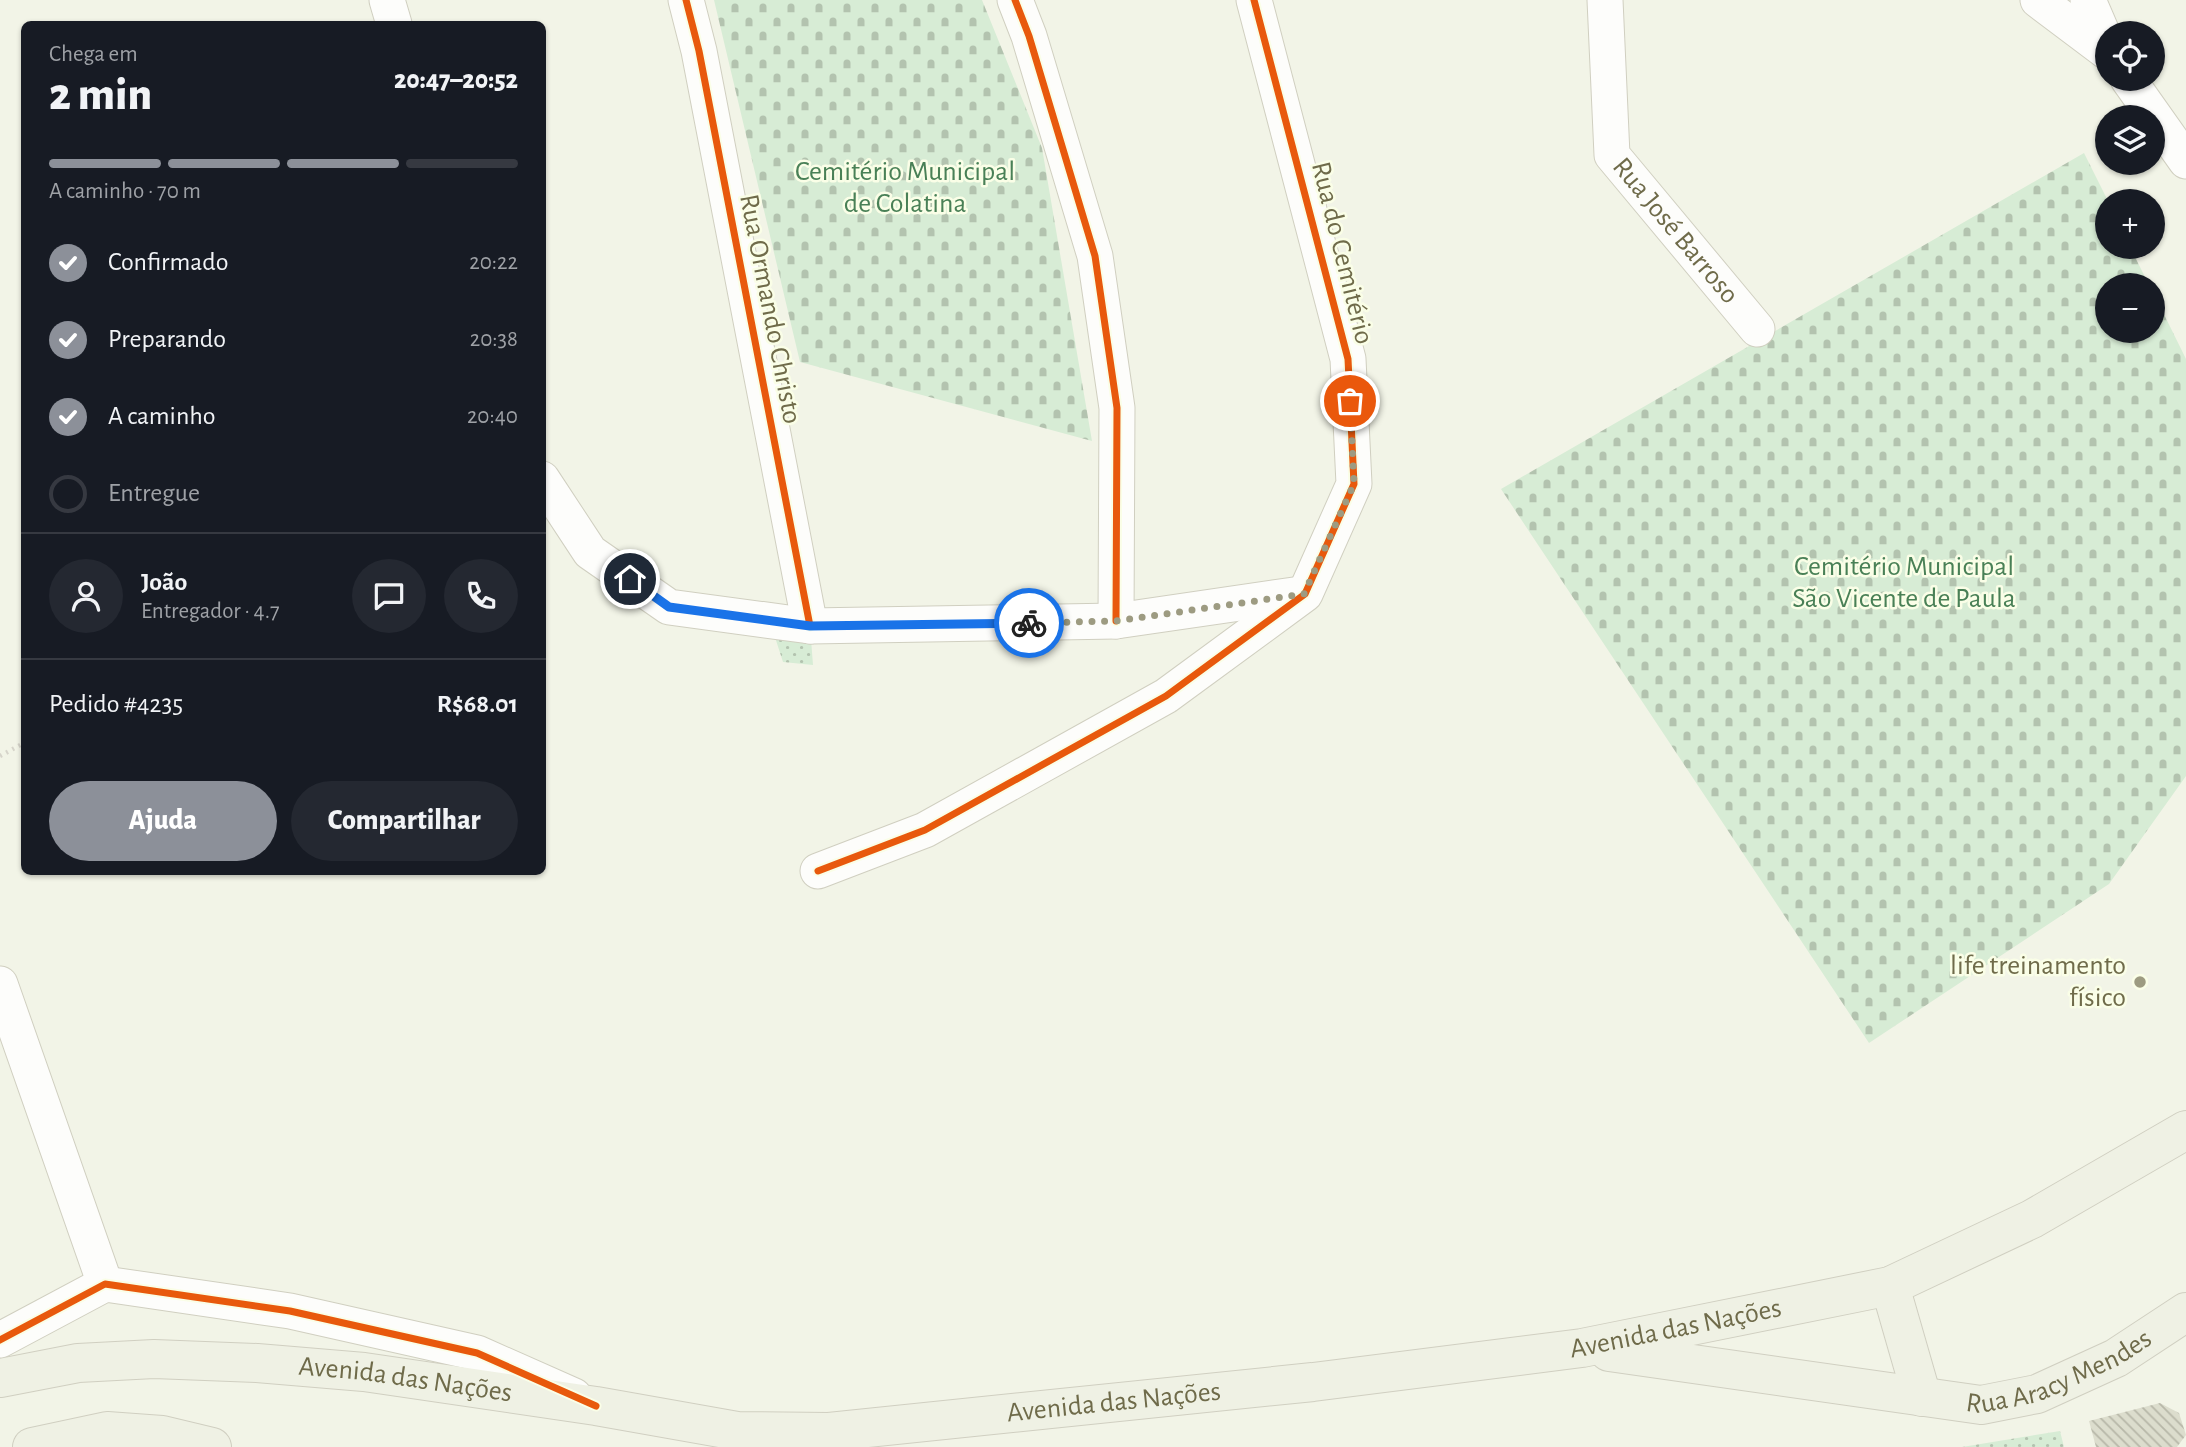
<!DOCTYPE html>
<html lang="pt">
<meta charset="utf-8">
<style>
body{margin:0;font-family:"Alegreya Sans",sans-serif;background:#242831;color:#f1f3f6;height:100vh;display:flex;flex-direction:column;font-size:26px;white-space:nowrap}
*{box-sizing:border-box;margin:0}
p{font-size:23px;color:#9ea1a6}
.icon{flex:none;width:38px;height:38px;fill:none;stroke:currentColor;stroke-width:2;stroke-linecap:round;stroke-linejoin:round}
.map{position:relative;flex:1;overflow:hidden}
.sheet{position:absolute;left:21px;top:21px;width:525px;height:854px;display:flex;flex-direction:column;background:#171b24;border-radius:10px;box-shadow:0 2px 5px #0004}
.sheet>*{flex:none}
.fabs{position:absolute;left:2095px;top:21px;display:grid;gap:14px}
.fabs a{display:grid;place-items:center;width:70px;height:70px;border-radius:50%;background:#171b24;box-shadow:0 2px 5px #0004;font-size:35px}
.pin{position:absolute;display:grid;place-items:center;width:60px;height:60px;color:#fff;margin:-30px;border:4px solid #fff;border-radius:50%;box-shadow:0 2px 7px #0007}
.courier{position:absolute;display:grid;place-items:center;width:70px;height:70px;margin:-35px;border:5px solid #1a73e8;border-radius:50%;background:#fff;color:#222;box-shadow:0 2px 9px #0007}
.headline em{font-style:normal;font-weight:800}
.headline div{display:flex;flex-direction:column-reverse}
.headline{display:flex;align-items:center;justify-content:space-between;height:119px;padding:0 28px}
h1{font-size:46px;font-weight:800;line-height:52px}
.bar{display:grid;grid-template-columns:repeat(4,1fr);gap:10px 7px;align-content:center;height:84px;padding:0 28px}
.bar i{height:9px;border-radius:5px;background:#363941}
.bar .on{background:#8c9099}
.bar p{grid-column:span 4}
.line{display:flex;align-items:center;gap:18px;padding:0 28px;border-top:2px solid #363941}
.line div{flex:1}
.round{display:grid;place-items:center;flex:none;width:74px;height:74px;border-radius:37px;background:#242831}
ol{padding:0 28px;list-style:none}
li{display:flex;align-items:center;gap:21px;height:77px}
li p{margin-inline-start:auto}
li .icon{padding:7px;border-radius:50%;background:#8c9099;color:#fff;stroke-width:4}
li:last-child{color:#9ea1a6}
li i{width:38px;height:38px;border:4px solid #363941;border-radius:50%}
.button{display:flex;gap:14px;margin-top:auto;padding:14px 28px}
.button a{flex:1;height:80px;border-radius:42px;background:#8c9099;color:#fff;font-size:28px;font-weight:800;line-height:80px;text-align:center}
.button a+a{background:#242831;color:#f1f3f6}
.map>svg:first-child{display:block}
.grass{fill:url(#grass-dots)}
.cemetery{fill:url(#cemetery-stones)}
.building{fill:url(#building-back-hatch)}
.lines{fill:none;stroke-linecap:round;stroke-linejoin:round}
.minor-casing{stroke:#d0cfc0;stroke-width:37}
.primary-casing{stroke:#d0cfc1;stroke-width:40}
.path{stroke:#d6d4ca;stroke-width:4.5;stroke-dasharray:2 5;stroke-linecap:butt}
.minor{stroke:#fdfdfb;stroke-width:35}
.primary{stroke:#eff1e4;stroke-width:38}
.cycleway-casing{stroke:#fafee7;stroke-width:11}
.cycleway{stroke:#e8590c;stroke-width:7}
.done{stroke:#9d9b81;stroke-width:7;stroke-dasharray:0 12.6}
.route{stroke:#1a73e8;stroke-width:9}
.poi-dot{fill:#9d9b81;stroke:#fafee7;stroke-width:2.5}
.labels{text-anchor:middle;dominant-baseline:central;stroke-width:5;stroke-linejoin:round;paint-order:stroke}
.park-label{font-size:28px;fill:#498056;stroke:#fafee7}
.street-label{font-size:28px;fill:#6f6b4a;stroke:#fafee7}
.poi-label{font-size:28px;fill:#6f6b4a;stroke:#fafee7;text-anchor:end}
</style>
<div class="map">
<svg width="2186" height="1447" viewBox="0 0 2186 1447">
<defs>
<pattern id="grass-dots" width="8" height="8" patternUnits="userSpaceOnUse" patternTransform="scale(1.75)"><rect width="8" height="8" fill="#d7ecd5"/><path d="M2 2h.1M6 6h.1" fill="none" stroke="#b3c3af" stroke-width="1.8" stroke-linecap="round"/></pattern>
<pattern id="cemetery-stones" width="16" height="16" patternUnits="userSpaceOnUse" patternTransform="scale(1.75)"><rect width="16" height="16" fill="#d7ecd5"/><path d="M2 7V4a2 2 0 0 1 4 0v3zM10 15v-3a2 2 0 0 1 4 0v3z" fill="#b3c3af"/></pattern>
<pattern id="building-back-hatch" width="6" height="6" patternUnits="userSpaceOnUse" patternTransform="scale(1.75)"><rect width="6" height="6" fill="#dcddcd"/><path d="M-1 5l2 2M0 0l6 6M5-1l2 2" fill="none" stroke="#b7b7a8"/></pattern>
</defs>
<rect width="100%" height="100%" fill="#f2f4e7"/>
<!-- grass -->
<path class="grass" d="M810 626 813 665 783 662 772 628Z
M2060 1431 2064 1447H1962Z"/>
<!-- cemetery -->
<path class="cemetery" d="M714 0H982L1042 148 1092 441 800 362Z
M2084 153 2108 201 2107 247H2130L2149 285H2107V331H2152L2153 292 2186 359V776L2109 884 1869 1043 1501 489Z"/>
<!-- building -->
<path class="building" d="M2160 1403 2179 1413 2186 1435 2177 1447H2096L2089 1421Z"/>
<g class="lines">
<!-- minor casing -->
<g class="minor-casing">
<g id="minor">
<path d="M387 0 394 24"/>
<path d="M686 0 699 51 810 626"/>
<path d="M1015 0 1029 36 1095 256 1117 408 1116 621"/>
<path id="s1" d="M1605 0 1612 155 1757 329"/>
<path d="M2038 0 2107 52"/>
<path d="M2088 0 2107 44"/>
<path d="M2128 79 2186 161"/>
<path d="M542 479 590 552 669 607 810 626 1116 621 1301 594"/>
<path d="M818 871 925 830 1166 696 1305 594 1354 484 1348 359 1254 0"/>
<path d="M0 984 105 1284"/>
<path d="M0 1340 105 1284 290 1311 477 1353 574 1396"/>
</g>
</g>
<!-- primary casing -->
<g class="primary-casing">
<g id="primary">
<path d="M1890 1286 1922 1397"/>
<path id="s2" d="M1609 1352 1981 1405 2037 1394 2116 1358 2186 1312"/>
<path id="s3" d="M0 1378 78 1363 154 1359 257 1363 364 1372 596 1406 737 1431 829 1432 1313 1382 1582 1348 1890 1286 2032 1219 2186 1130"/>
<path d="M32 1447 107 1431 162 1435 212 1447"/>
</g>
</g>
<!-- path -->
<path class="path" d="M0 756 24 743"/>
<!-- minor -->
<use href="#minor" class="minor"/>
<!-- primary -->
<use href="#primary" class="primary"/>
<!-- cycleway casing -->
<g class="cycleway-casing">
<path id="cycleway" d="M686 0 699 51 810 626
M1015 0 1029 36 1095 256 1117 408 1116 621
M818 871 925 830 1166 696 1305 594 1354 484 1348 359 1254 0
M0 1340 105 1284 290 1311 477 1353 596 1406"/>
</g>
<!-- cycleway -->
<use href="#cycleway" class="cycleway"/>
</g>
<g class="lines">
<!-- done -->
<path class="done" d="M1029 623 1116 621 1304 594 1354 484 1350 401"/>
<!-- route -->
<path class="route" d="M630 579 669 607 810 626 1029 623"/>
</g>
<!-- markers -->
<circle class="poi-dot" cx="2140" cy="982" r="7"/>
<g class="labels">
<!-- park labels -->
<g class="park-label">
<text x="905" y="172">Cemitério Municipal<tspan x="905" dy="32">de Colatina</tspan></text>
<text x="1904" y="567">Cemitério Municipal<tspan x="1904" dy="32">São Vicente de Paula</tspan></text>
</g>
<!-- street labels -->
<g class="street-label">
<text stroke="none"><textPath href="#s1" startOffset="254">Rua José Barroso</textPath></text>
<text transform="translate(1342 253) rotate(76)">Rua do Cemitério</text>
<text transform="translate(770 309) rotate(79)">Rua Ormando Christo</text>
<text stroke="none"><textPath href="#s3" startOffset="1689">Avenida das Nações</textPath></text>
<text stroke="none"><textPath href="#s2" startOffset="460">Rua Aracy Mendes</textPath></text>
<text stroke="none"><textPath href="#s3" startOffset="408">Avenida das Nações</textPath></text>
<text stroke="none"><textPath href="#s3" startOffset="1122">Avenida das Nações</textPath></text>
</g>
<!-- poi labels -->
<g class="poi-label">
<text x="2126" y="966">life treinamento<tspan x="2126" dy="32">físico</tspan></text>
</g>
</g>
</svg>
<div class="fabs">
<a><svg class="icon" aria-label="locate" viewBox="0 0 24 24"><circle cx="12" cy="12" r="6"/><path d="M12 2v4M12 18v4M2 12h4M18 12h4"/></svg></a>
<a><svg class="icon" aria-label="layers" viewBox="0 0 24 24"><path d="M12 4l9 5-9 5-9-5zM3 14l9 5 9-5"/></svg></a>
<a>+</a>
<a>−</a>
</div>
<div class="pin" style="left:1350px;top:401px;background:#ea580c"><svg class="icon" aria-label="bag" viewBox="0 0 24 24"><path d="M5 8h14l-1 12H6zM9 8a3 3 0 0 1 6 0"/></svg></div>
<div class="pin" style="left:630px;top:579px;background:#1f2937"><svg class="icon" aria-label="home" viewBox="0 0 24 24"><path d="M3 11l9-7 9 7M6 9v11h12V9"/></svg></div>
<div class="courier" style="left:1029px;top:623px"><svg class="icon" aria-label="bike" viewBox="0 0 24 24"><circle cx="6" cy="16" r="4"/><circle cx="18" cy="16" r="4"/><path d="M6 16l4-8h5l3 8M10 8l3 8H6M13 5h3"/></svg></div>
<section class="sheet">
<div class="headline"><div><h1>2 min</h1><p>Chega em</p></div><em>20:47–20:52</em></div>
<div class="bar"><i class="on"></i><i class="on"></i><i class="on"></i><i></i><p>A caminho · 70 m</p></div>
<ol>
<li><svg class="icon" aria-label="check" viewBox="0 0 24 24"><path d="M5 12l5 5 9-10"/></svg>Confirmado<p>20:22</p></li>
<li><svg class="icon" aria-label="check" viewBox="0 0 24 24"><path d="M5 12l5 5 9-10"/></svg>Preparando<p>20:38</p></li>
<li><svg class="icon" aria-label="check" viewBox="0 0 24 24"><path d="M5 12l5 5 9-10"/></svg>A caminho<p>20:40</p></li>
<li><i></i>Entregue</li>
</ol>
<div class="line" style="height:126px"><a class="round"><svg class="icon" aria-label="person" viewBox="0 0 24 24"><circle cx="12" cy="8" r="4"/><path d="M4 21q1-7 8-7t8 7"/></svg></a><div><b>João</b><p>Entregador · 4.7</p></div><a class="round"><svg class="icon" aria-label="chat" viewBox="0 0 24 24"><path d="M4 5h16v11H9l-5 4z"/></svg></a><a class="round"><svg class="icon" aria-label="phone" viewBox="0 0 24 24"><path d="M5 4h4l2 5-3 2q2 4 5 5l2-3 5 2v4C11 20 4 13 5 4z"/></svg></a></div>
<div class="line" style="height:91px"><div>Pedido #4235</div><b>R$68.01</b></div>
<div class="button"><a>Ajuda</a><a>Compartilhar</a></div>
</section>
</div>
